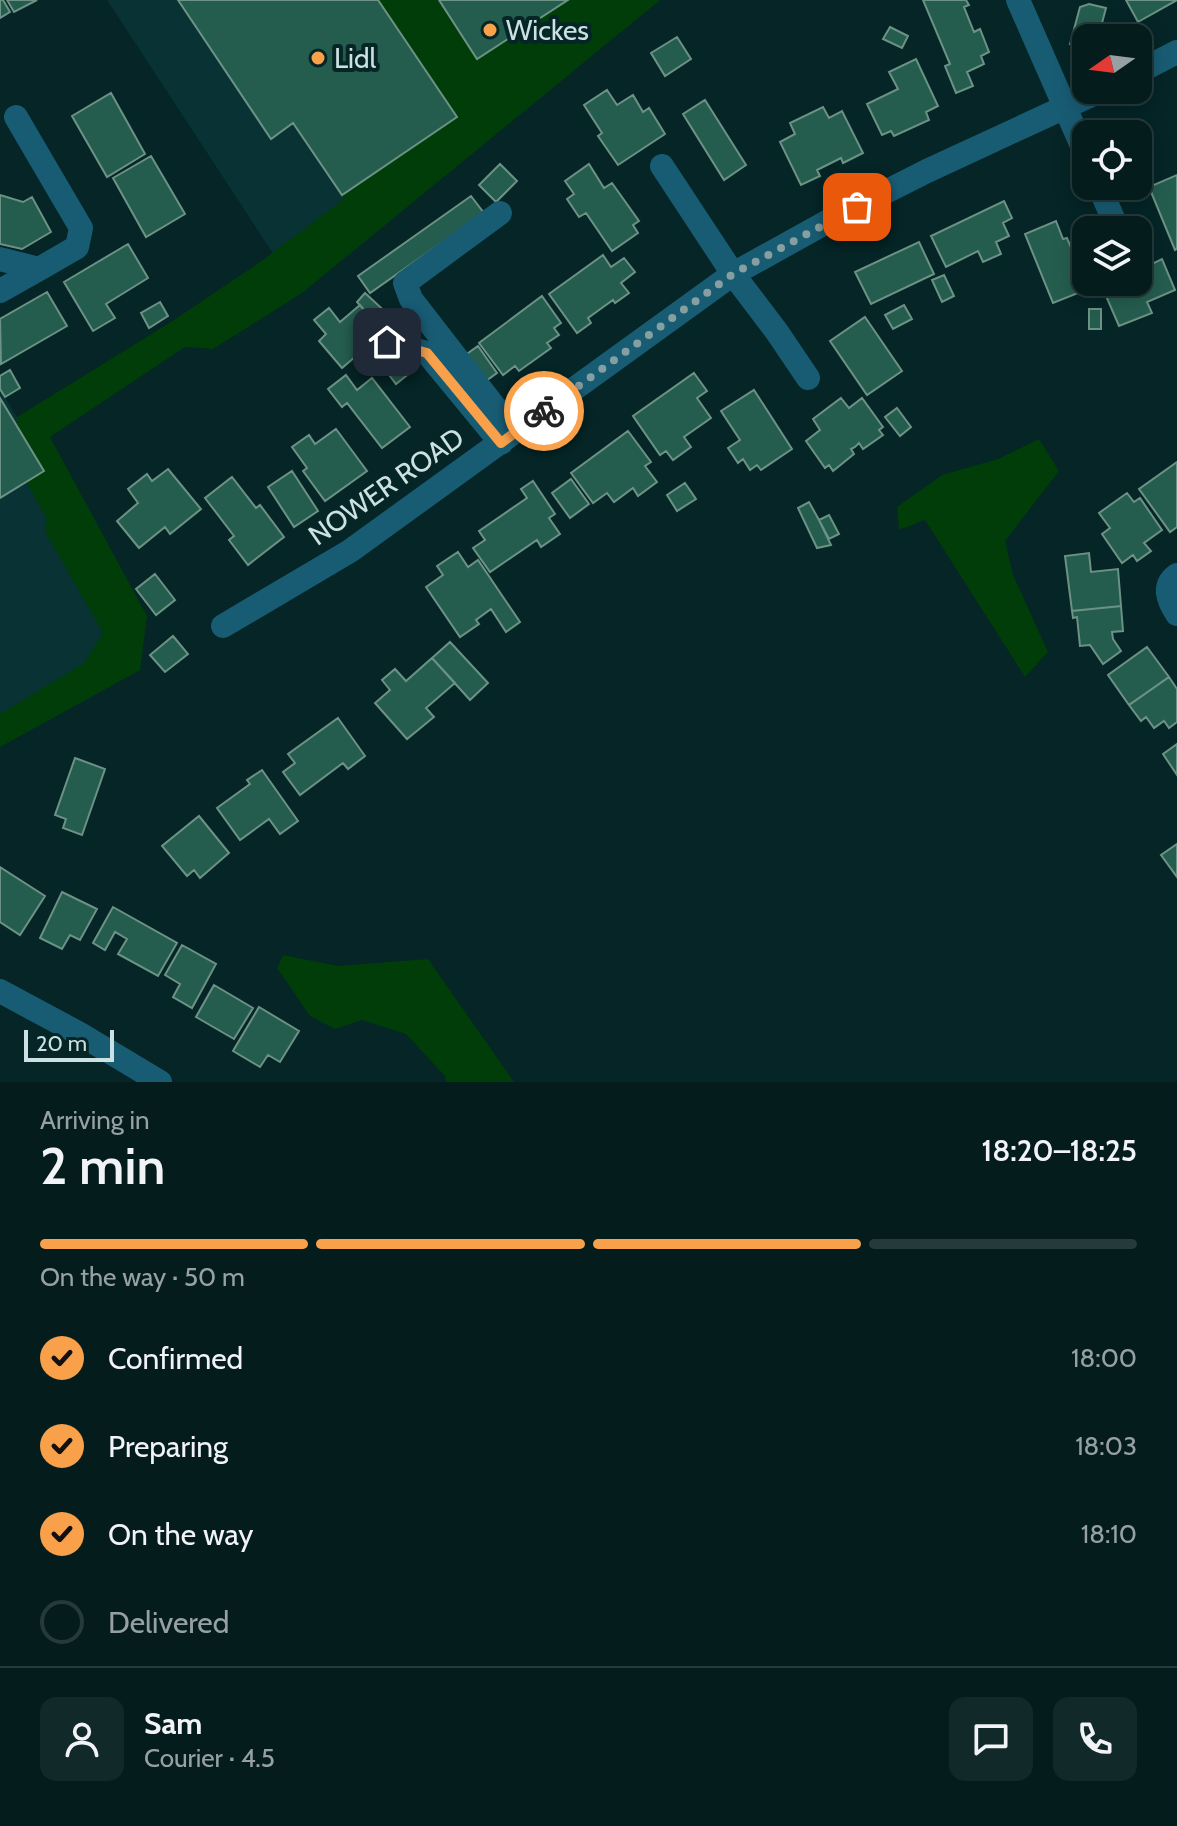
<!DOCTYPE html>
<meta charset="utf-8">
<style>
body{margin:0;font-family:Cabin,sans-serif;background:#122929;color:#f1f3f6;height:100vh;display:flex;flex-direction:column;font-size:30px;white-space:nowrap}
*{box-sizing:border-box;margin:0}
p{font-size:26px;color:#97a1a3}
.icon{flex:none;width:44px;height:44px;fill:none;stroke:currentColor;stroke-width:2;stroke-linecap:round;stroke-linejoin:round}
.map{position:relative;height:1082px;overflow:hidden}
.drawer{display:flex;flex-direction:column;background:#041c1c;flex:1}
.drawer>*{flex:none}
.needle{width:52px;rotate:256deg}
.fabs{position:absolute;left:1072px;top:24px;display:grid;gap:16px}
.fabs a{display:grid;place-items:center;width:80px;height:80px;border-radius:16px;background:#041c1c;box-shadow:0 4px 20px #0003,0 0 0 2px #253a3b;font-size:40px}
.scale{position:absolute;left:24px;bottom:20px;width:90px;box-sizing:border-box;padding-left:8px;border:4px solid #cce1e2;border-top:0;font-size:22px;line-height:28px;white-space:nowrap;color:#cce1e2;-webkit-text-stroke:6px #052526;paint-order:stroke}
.pin{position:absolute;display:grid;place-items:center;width:68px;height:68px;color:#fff;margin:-34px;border-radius:16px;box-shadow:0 4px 12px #0006}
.courier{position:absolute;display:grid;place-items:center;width:80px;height:80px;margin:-40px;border:6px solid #f8a14a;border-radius:50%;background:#fff;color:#222;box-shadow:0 2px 10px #0007}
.overview em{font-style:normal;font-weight:600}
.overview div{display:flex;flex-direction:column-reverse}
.overview{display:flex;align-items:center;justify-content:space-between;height:136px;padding:0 40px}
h1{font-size:52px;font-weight:600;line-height:60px}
.bar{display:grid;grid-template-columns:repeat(4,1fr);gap:12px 8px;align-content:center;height:96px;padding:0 40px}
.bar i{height:10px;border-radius:6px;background:#253a3b}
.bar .on{background:#f8a14a}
.bar p{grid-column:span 4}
.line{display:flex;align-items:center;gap:20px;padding:0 40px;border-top:2px solid #253a3b}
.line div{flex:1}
.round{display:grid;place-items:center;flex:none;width:84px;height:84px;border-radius:16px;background:#122929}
ol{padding:0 40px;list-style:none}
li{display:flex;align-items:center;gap:24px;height:88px}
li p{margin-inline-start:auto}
li .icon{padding:8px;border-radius:50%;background:#f8a14a;color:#111;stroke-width:4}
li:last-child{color:#97a1a3}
li i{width:44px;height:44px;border:4px solid #253a3b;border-radius:50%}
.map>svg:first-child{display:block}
.built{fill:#083234}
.green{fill:#003d08}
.building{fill:#245d4e;stroke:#6c9185;stroke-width:2}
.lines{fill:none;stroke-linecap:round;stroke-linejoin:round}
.minor{stroke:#185c74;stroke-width:24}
.done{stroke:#869fa0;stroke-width:8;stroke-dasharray:0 14.4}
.route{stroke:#f8a14a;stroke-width:10}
.poi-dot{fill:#f8a14a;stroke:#052526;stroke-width:3}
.labels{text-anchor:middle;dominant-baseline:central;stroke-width:8;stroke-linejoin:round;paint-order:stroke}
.poi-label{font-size:28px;fill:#cce1e2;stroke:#052526;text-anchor:start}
.street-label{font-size:28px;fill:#cce1e2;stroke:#052526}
</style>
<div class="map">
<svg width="1177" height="1082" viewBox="0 0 1177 1082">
<rect width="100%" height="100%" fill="#052526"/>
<!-- built -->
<path class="built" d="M107 0H660L302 293 272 252Z
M0 389 17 417 147 616 140 670 0 747Z"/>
<!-- green -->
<path class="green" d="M378 0H439L477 59 568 0H660L302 293 213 349 185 347 50 437 147 616 140 670 0 747V714L84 663 103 633 45 531 47 519 26 482 44 471 17 426V417L171 322 260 262 343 200 342 195 457 117Z
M1039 439 1059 471 1005 541 1013 575 1048 652 1025 677 925 520 899 530 897 507 942 475 998 459Z
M283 955 338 966 428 959 514 1082H446L445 1076 406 1034 362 1020 335 1029 310 1016 277 968Z"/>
<!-- building -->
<path class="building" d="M0 0H3L10 12 0 18Z
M7 0H37L14 12Z
M178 0H378L457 117 342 195 293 123 271 139Z
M439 0H568L477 59Z
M923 0H966L969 5 964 7 974 32 980 29 989 52 981 56 984 64 967 72 973 86 956 93 945 66 950 64Z
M1126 0H1177L1138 22Z
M1089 4 1106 8 1098 38H1086V49L1070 44 1080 7Z
M890 27 908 36 902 48 883 39Z
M677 37 691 59 665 76 651 53Z
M916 59 938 106 926 112 929 120 894 136 891 131 882 135 867 104 898 89 889 72Z
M607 90 617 105 633 95 643 112 649 108 665 134 618 165 598 136 602 133 584 105Z
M111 93 145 154 107 177 72 116Z
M705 100 746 165 724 180 683 114Z
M823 107 829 118 842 111 863 153 843 163 841 158 817 170 820 176 801 185 780 142 795 134 790 123Z
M151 156 185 214 146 237 113 178Z
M500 164 517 181 496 202 479 185Z
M589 164 604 188 612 183 639 221 633 225 638 233 612 251 586 213 579 217 567 199 574 194 565 181Z
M1177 175V249L1175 250 1149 187Z
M0 195 23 202 32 197 51 232 22 249 0 244Z
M471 196 484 213 370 293 358 276Z
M1004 201 1012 218 1003 223 1009 236 996 242 1001 254 983 262 978 251 946 267 931 236Z
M1056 221 1063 239 1067 238 1082 274 1076 276 1083 291 1053 303 1025 234Z
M919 242 934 274 871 304 855 272Z
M128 244 148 278 106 304 115 318 93 331 64 282Z
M603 255 611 267 624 258 635 272 621 283 629 293 615 303 613 300 588 318 591 323 577 333 549 294Z
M1147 258 1150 265 1162 259 1175 290 1147 302 1152 313 1119 326 1100 282H1138V262Z
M944 275 954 296 942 302 932 280Z
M47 292 67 326 1 364 0 319Z
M365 293 390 316 380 328 357 302Z
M542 296 561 323 554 328 559 335 547 343 551 348 519 371 515 366 503 375 479 343Z
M160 302 168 316 149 328 141 313Z
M360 305 383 333 342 368 319 341 326 334 314 320 329 308 340 322Z
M904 305 912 319 893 329 885 315Z
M1089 309H1101V329H1089Z
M865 317 902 371 867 395 830 341Z
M478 346 497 373 483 383 464 356Z
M395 352 411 372 396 384 380 363Z
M10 370 20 388 5 397 0 389V376Z
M694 373 707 391 697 398 711 418 684 437 691 447 673 460 666 451 660 455 633 416Z
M346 375 357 390 372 378 410 427 382 448 347 403 342 407 328 389Z
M754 390 792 449 761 470 757 465 750 470 743 459 738 463 728 448 740 440 721 411Z
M0 398 44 471 0 498Z
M841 398 849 408 862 398 883 427 879 430 883 435 863 449 859 443 855 447 851 449 854 454 833 471 829 465 825 468 806 441 820 430 813 419Z
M897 408 911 427 900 436 885 417Z
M336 429 367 471 325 501 303 471 307 468 292 447 309 435 315 444Z
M628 431 651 462 645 466 657 482 638 496 633 488 614 502 607 493 593 503 571 473Z
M1177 462V527L1170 532 1139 489Z
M168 469 201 509 170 534 165 527 139 548 117 521 138 503 128 489 147 474 152 481Z
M292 471 318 511 294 527 268 487Z
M232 477 256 508 260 505 284 537 248 565 229 540 234 536 205 498Z
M571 479 589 504 570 518 552 493Z
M533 481 555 514 549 518 560 534 541 547 537 540 490 572 473 548 485 540 479 531 527 498 521 489Z
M685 483 696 499 677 511 667 495Z
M1127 493 1134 502 1140 498 1162 530 1144 543 1151 551 1137 561 1133 555 1122 563 1102 534 1110 528 1099 513Z
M809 502 819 520 831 545 817 548 798 508Z
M829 515 839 534 829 539 819 520Z
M458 552 468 567 478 560 520 622 506 632 491 609 476 620 479 624 460 637 426 587 443 575 437 566Z
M1089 553 1091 572 1118 569 1121 606 1072 611 1065 556Z
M155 574 175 600 156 615 136 589Z
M1121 606 1123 631 1112 632 1113 639 1121 651 1103 664 1090 645 1080 646 1077 617 1073 618 1072 611Z
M173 636 188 654 165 672 150 655Z
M450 642 488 683 470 700 432 658Z
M1147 647 1169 677 1129 705 1108 675Z
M432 658 455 683 426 708 434 717 407 739 375 703 390 690 382 680 395 669 406 681Z
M1169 677 1177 689V722L1169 728 1164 721 1154 728 1146 717 1141 721 1129 705Z
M338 718 365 756 348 769 343 763 300 795 283 772 295 763 288 754Z
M1177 744V775L1163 754Z
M75 758 105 769 82 835 63 828 66 819 55 815Z
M262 770 298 821 280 834 269 819 240 840 217 808 250 784 247 780Z
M199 816 229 853 200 878 194 870 187 876 162 846Z
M1177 844V877L1161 855Z
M0 867 45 896 20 935 0 922Z
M62 892 97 909 80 940 70 935 62 949 40 938Z
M113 907 177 943 158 976 118 954 127 939 115 932 105 950 93 943Z
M182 945 216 964 192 1008 173 997 180 984 165 975Z
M214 985 253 1008 234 1039 196 1017Z
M259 1007 299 1031 280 1062 268 1055 260 1067 233 1051Z"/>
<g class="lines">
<!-- minor -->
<path class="minor" d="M1018 0 1086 155
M1138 72 1177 52
M662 166 733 274 777 332 808 378
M1099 186 1118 230
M500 213 405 283 411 299 514 432
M0 259 39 269 77 247 81 228 16 117
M0 291 39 269
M387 342 427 353 501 443
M1177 575C1162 586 1168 600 1177 614
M223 626 350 551 733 274 834 218 927 171 1102 90
M0 991 80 1034 160 1082"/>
</g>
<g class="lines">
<!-- done -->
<path class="done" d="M544 411 733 274 857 207"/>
<!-- route -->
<path class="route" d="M387 342 427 353 501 443 544 411"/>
</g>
<!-- markers -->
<g class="poi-dot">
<circle cx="490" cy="30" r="8"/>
<circle cx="318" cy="58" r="8"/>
</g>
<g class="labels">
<!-- poi labels -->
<g class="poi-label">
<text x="506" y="30">Wickes</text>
<text x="334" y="58">Lidl</text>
</g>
<!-- street labels -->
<g class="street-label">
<text transform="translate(386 486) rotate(-35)">NOWER ROAD</text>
</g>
</g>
</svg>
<div class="fabs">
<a><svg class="needle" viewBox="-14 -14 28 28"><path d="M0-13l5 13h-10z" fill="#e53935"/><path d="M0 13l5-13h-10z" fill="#97a1a3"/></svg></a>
<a><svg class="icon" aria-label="locate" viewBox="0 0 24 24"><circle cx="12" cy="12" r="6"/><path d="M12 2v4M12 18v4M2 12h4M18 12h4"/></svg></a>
<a><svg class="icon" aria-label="layers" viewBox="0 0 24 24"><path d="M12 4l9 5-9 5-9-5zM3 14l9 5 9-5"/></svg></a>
</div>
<div class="scale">20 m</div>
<div class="pin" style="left:857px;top:207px;background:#ea580c"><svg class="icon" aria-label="bag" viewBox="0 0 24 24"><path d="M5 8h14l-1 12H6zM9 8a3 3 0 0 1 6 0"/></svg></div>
<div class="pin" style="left:387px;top:342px;background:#1f2937"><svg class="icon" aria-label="home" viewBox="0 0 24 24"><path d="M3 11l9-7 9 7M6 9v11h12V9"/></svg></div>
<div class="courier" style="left:544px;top:411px"><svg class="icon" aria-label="bike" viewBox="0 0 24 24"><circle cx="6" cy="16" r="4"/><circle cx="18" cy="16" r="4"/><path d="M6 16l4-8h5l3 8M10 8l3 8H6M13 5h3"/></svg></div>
</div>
<section class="drawer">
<div class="overview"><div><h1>2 min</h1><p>Arriving in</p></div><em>18:20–18:25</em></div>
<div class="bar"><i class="on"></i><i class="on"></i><i class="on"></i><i></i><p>On the way · 50 m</p></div>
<ol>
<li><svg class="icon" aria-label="check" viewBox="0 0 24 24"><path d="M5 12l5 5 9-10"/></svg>Confirmed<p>18:00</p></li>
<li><svg class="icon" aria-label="check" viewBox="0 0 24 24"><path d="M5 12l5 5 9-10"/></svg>Preparing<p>18:03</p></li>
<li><svg class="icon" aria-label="check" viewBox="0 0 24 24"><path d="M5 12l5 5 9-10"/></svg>On the way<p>18:10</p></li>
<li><i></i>Delivered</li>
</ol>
<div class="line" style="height:144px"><a class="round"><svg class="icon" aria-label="person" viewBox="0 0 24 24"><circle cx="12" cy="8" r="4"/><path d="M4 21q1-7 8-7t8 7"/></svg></a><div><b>Sam</b><p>Courier · 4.5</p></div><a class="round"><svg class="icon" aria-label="chat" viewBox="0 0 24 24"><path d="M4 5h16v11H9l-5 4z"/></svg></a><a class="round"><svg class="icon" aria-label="phone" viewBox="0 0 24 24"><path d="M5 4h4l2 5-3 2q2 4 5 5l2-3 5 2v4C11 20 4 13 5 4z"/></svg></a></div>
</section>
